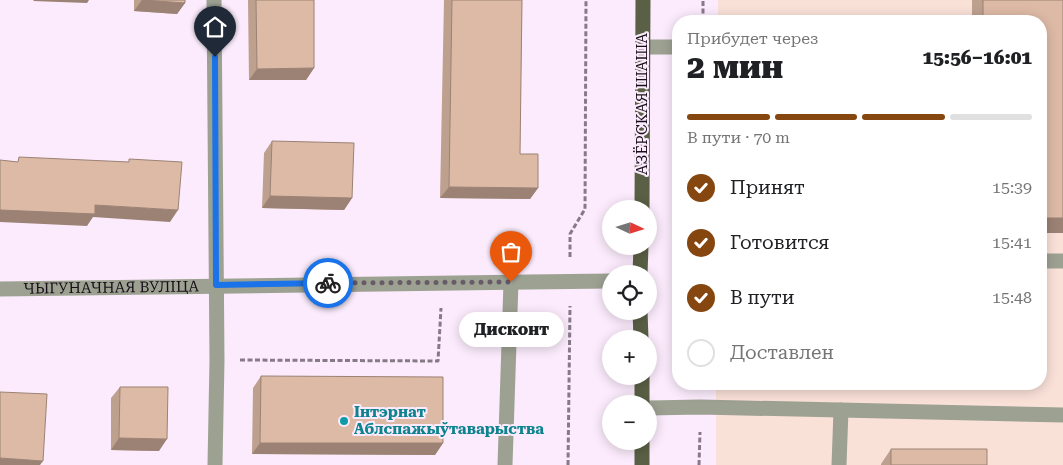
<!DOCTYPE html>
<html lang="ru">
<meta charset="utf-8">
<style>
body{margin:0;font-family:"Roboto Serif",serif;background:#f6f6f6;color:#202124;height:100vh;display:flex;flex-direction:column;font-size:19px;white-space:nowrap}
*{box-sizing:border-box;margin:0}
p{font-size:16px;color:#757577}
.icon{flex:none;width:28px;height:28px;fill:none;stroke:currentColor;stroke-width:2;stroke-linecap:round;stroke-linejoin:round}
.map{position:relative;flex:1;overflow:hidden}
.side{position:absolute;left:672px;top:15px;width:375px;height:375px;display:flex;flex-direction:column;background:#fff;border-radius:20px;box-shadow:0 2px 12px #0003}
.side>*{flex:none}
.needle{width:32px;rotate:94deg}
.buttons{position:absolute;left:602px;top:200px;display:grid;gap:10px}
.buttons a{display:grid;place-items:center;width:55px;height:55px;border-radius:50%;background:#fff;box-shadow:0 2px 12px #0003;font-size:25px}
.pin{position:absolute;display:grid;place-items:center;width:42px;height:42px;color:#fff;margin:-51px -21px;border-radius:50% 50% 50% 0;rotate:-45deg;box-shadow:0 0 5px #0007}
.pin .icon{rotate:45deg}
.courier{position:absolute;display:grid;place-items:center;width:50px;height:50px;margin:-25px;border:4px solid #1a73e8;border-radius:50%;background:#fff;color:#222;box-shadow:0 1px 6px #0007}
.bubble{position:absolute;height:35px;border-radius:18px;background:#fff;box-shadow:0 2px 12px #0003;font-size:16px;font-weight:800;line-height:35px;text-align:center}
.overview em{font-style:normal;font-weight:800}
.overview div{display:flex;flex-direction:column-reverse}
.overview{display:flex;align-items:center;justify-content:space-between;height:85px;padding:0 15px}
h1{font-size:32px;font-weight:800;line-height:38px}
.bar{display:grid;grid-template-columns:repeat(4,1fr);gap:8px 5px;align-content:center;height:60px;padding:0 15px}
.bar i{height:6px;border-radius:4px;background:#e0e0e0}
.bar .current{background:#86460f}
.bar p{grid-column:span 4}
ol{padding:0 15px;list-style:none}
li{display:flex;align-items:center;gap:15px;height:55px}
li p{margin-inline-start:auto}
li .icon{padding:5px;border-radius:50%;background:#86460f;color:#fff;stroke-width:4}
li:last-child{color:#757577}
li i{width:28px;height:28px;border:2px solid #e0e0e0;border-radius:50%}
.map>svg:first-child{display:block}
.industrial{fill:#fae1d8}
.lines{fill:none;stroke-linecap:round;stroke-linejoin:round}
.path{stroke:#867a87;stroke-width:3;stroke-dasharray:5 2.5;stroke-linecap:butt}
.minor{stroke:#9da192;stroke-width:15}
.major{stroke:#596045;stroke-width:15}
.wall{fill:#bea08f}
.shaded-wall{fill:#9b8274}
.building{fill:#ddbaa6;stroke:#9b8274}
.done{stroke:#675b68;stroke-width:5;stroke-dasharray:0 9}
.route{stroke:#1a73e8;stroke-width:6}
.culture-dot{fill:#0f9aa8;stroke:#fbebfc;stroke-width:2}
.labels{text-anchor:middle;dominant-baseline:central;stroke-width:4;stroke-linejoin:round;paint-order:stroke}
.street-label{font-size:15px;fill:#170e18;stroke:#fbebfc}
.culture-label{font-size:15px;font-weight:bold;fill:#0d838f;stroke:#fbebfc;text-anchor:start}
</style>
<div class="map">
<svg width="1063" height="465" viewBox="0 0 1063 465">
<rect width="100%" height="100%" fill="#fbebfc"/>
<!-- industrial -->
<path class="industrial" d="M718 0H1063V465H716V384H1041V21H718Z"/>
<g class="lines">
<!-- path -->
<path class="path" d="M703 21V0
M570 257V234L585 209 586 0
M240 360 438 361 441 308
M568 465 570 306
M699 465 700 432"/>
<!-- minor -->
<g class="minor">
<path d="M214 0 217 360 215 465"/>
<path d="M643 47H679"/>
<path d="M1041 261H1063"/>
<path id="s1" d="M0 289 611 281"/>
<path d="M649 408 700 407 1063 415"/>
<path d="M505 465 511 282"/>
<path d="M839 465 841 410"/>
</g>
<!-- major -->
<path class="major" d="M642 209 643 0
M640 274 641 246
M640 311 641 339
M642 376V404
M642 465V441"/>
</g>
<!-- wall -->
<path class="wall" d="M134 0H185V3L177 14 134 11Z
M248 0H314V68L306 80H249Z
M444 0H522L520 154 538 188 530 199 440 198Z
M972 0H1063L1041 21H972Z
M272 141 352 198 344 210 262 208 264 153Z
M261 376 443 443 435 455 252 454 253 388Z
M120 387 159 451 111 450V398Z
M891 449 987 465H881V464Z"/>
<!-- shaded-wall -->
<path class="shaded-wall" d="M34 0H89L87 3 33 1Z
M142 0 185 3 177 14 134 11Z
M314 68 306 80H249L257 69Z
M449 187 538 188 530 199 440 198Z
M270 196 352 198 344 210 262 208Z
M95 205 178 210 170 222 93 217 87 226 0 222V210Z
M1041 218H1063V233H1041Z
M119 438 167 439 159 451 111 450Z
M260 443H443L435 455 252 454Z
M0 458 43 461 40 465H0Z"/>
<!-- building -->
<path class="building" d="M143 0H185V3Z
M256 0H314V68L257 69Z
M452 0H522L520 154H538V188L449 187Z
M983 0H1063V218H1041V21H983Z
M272 141 354 143 352 198 270 196Z
M19 157 129 162V159L182 162 178 210 95 205V214L0 210V160L18 162Z
M261 376 443 377V443H260Z
M120 387H168L167 439 119 438Z
M0 392 47 394 43 461 0 458Z
M891 449H987V465H891Z"/>
<g class="lines">
<!-- done -->
<path class="done" d="M328 283 511 282"/>
<!-- route -->
<path class="route" d="M215 57 216 285 328 283"/>
</g>
<!-- markers -->
<circle class="culture-dot" cx="344" cy="421" r="5"/>
<g class="labels">
<!-- street labels -->
<g class="street-label">
<text transform="translate(642 104) rotate(-90)">АЗЁРСКАЯ ШАША</text>
<text stroke="none"><textPath href="#s1" startOffset="111">ЧЫГУНАЧНАЯ ВУЛІЦА</textPath></text>
</g>
<!-- culture labels -->
<g class="culture-label">
<text x="354" y="412">Інтэрнат<tspan x="354" dy="17">Аблспажыўтаварыства</tspan></text>
</g>
</g>
</svg>
<div class="buttons">
<a><svg class="needle" viewBox="-14 -14 28 28"><path d="M0-13l5 13h-10z" fill="#e53935"/><path d="M0 13l5-13h-10z" fill="#757577"/></svg></a>
<a><svg class="icon" aria-label="locate" viewBox="0 0 24 24"><circle cx="12" cy="12" r="6"/><path d="M12 2v4M12 18v4M2 12h4M18 12h4"/></svg></a>
<a>+</a>
<a>−</a>
</div>
<div class="pin" style="left:511px;top:282px;background:#ea580c"><svg class="icon" aria-label="bag" viewBox="0 0 24 24"><path d="M5 8h14l-1 12H6zM9 8a3 3 0 0 1 6 0"/></svg></div>
<div class="pin" style="left:215px;top:57px;background:#1f2937"><svg class="icon" aria-label="home" viewBox="0 0 24 24"><path d="M3 11l9-7 9 7M6 9v11h12V9"/></svg></div>
<div class="courier" style="left:328px;top:283px"><svg class="icon" aria-label="bike" viewBox="0 0 24 24"><circle cx="6" cy="16" r="4"/><circle cx="18" cy="16" r="4"/><path d="M6 16l4-8h5l3 8M10 8l3 8H6M13 5h3"/></svg></div>
<div class="bubble" style="left:459px;top:312px;width:105px">Дисконт</div>
<section class="side">
<div class="overview"><div><h1>2 мин</h1><p>Прибудет через</p></div><em>15:56–16:01</em></div>
<div class="bar"><i class="current"></i><i class="current"></i><i class="current"></i><i></i><p>В пути · 70 m</p></div>
<ol>
<li><svg class="icon" aria-label="check" viewBox="0 0 24 24"><path d="M5 12l5 5 9-10"/></svg>Принят<p>15:39</p></li>
<li><svg class="icon" aria-label="check" viewBox="0 0 24 24"><path d="M5 12l5 5 9-10"/></svg>Готовится<p>15:41</p></li>
<li><svg class="icon" aria-label="check" viewBox="0 0 24 24"><path d="M5 12l5 5 9-10"/></svg>В пути<p>15:48</p></li>
<li><i></i>Доставлен</li>
</ol>
</section>
</div>
